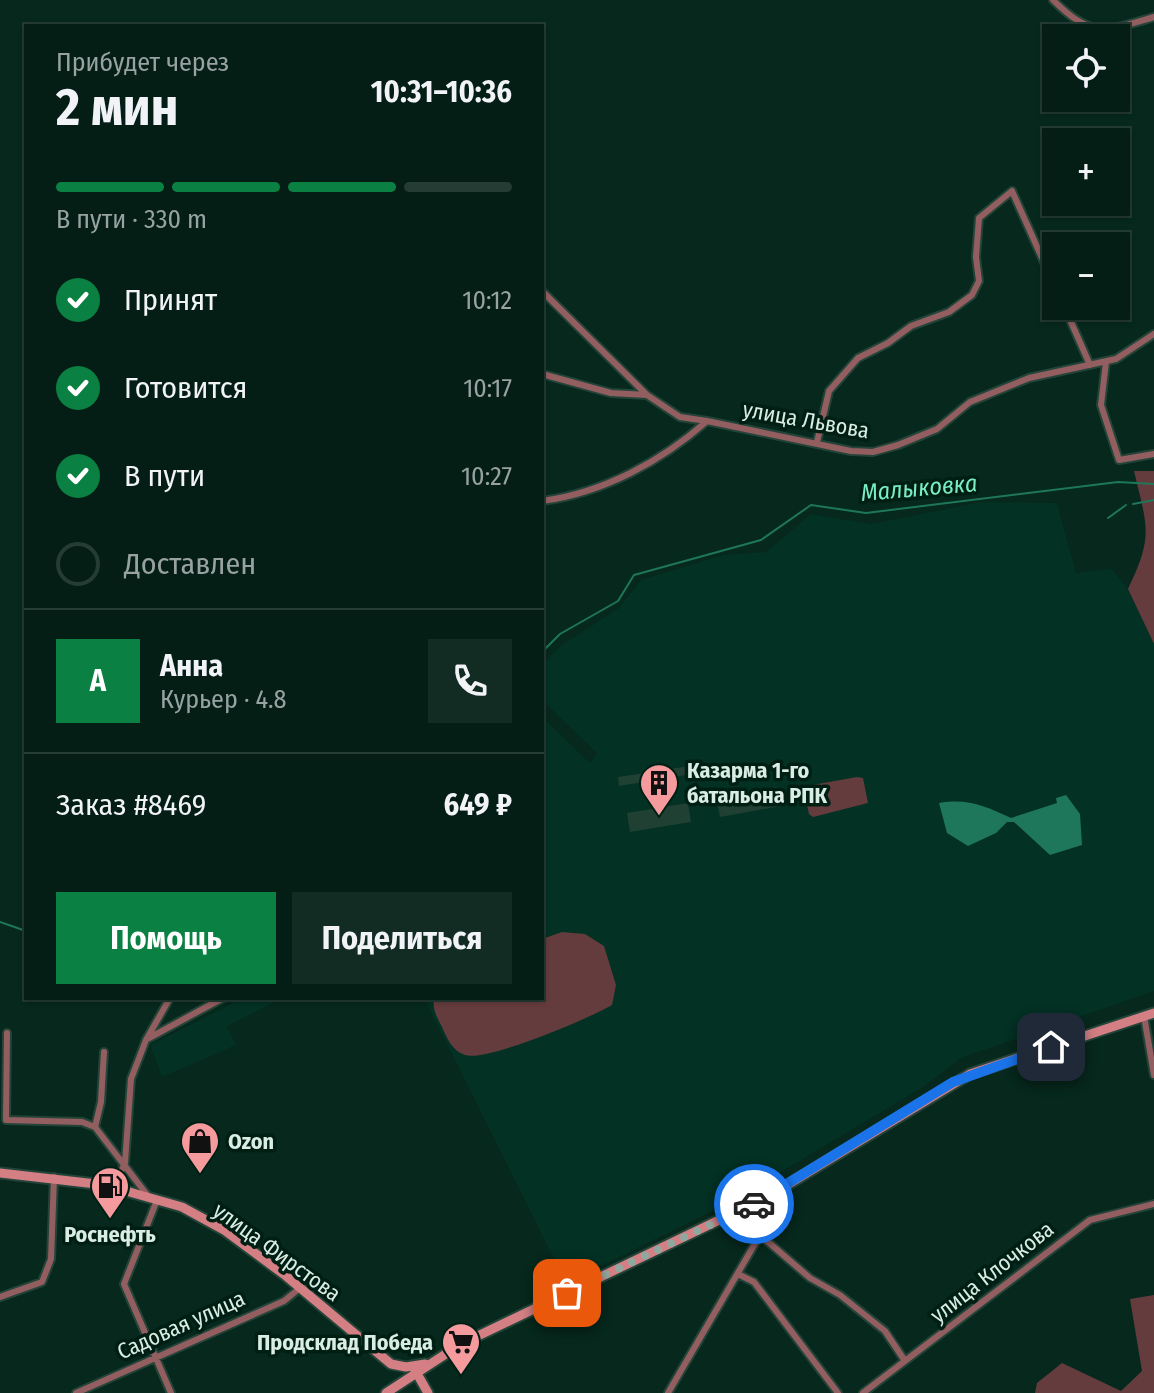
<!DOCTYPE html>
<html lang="ru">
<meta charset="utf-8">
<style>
body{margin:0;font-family:"Fira Sans Condensed",sans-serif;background:#122b23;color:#f1f3f6;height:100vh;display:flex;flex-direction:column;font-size:30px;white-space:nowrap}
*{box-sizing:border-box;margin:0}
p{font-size:26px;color:#97a2a1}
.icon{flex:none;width:44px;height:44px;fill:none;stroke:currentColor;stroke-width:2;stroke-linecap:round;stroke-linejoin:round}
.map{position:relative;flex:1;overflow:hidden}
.sheet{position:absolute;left:24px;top:24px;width:520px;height:976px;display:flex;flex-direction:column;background:#041e16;border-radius:0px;box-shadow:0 2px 6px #0004,0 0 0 2px #253c35}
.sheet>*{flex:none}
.buttons{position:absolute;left:1042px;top:24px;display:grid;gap:16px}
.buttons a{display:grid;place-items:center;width:88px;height:88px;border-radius:0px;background:#041e16;box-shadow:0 2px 6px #0004,0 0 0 2px #253c35;font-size:40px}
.pin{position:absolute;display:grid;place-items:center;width:68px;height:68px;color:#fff;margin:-34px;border-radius:16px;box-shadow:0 4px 12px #0006}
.courier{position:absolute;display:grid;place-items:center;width:80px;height:80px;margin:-40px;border:6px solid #1a73e8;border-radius:50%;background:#fff;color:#222;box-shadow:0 2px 10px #0007}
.headline em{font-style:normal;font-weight:700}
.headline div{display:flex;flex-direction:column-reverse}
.headline{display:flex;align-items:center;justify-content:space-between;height:136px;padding:0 32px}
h1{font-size:52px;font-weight:700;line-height:60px}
.bar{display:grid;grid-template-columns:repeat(4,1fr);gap:12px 8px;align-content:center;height:96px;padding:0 32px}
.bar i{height:10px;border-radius:6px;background:#253c35}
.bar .current{background:#0b8043}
.bar p{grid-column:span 4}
.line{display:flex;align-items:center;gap:20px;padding:0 32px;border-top:2px solid #253c35}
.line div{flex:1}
.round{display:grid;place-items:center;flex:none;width:84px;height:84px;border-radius:0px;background:#122b23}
ol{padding:0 32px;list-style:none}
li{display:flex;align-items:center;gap:24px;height:88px}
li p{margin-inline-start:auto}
li .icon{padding:8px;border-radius:50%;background:#0b8043;color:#fff;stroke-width:4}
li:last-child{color:#97a2a1}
li i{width:44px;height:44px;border:4px solid #253c35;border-radius:50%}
.primary-button{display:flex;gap:16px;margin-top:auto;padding:16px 32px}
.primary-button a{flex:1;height:92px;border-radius:0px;background:#0b8043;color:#fff;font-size:32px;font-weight:700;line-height:92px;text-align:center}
.primary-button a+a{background:#122b23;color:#f1f3f6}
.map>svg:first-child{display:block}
.built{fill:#033123}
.green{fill:#643c3d}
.water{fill:#1e775a}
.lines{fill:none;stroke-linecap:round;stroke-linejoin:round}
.stream{stroke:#1e775a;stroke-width:2}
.building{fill:#1f4033}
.street-casing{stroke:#244439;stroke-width:10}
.secondary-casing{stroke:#244439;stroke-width:13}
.street{stroke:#935e60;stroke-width:6}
.secondary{stroke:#d37f83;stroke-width:9}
.done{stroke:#90a89e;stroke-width:8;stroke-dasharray:0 14.4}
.route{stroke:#1a73e8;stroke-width:10}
.labels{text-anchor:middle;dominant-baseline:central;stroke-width:7;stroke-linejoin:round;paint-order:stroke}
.street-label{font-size:22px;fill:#daede4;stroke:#001f14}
.poi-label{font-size:22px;font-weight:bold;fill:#daede4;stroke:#001f14;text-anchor:start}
.water-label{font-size:24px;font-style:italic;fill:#79eec2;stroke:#001f14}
</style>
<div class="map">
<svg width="1154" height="1393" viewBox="0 0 1154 1393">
<rect width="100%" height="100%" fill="#06281d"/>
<!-- built -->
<path class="built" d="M982 502 1057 503 1076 573 1112 569 1128 589 1154 644V991L961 1058 923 1087 729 1203 566 1283 424 998H542V717L590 763 597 753 546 704 542 665 562 645 619 608 641 580 723 555 766 552 811 514 871 524Z
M243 998H283L227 1026 236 1045 162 1077 150 1045Z"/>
<!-- green -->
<path class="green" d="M1134 471H1154V644L1128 589C1154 536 1147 526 1134 471Z
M857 777 863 778 868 803 813 817 809 814 804 791 807 786Z
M562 932 585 934 604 946 616 985 612 1005C590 1018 487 1062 465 1055 452 1051 447 1038 442 1027 437 1017 432 1009 434 998H542V939Z
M1154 1295V1393H1035L1037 1383 1062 1363 1121 1391 1142 1371 1130 1299Z"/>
<!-- water -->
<path class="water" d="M1066 795 1080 814 1082 845 1050 855 1014 822H1007L996 833 968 846 947 833 939 803C968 798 985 806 1011 818L1057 803 1056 798Z"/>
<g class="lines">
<!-- stream -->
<path class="stream" d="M1133 504 1154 500
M1108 518 1126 505
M542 652 560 634 618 601 634 575 761 540 811 505 866 513 1118 482 1154 484
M0 922 26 931"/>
</g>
<!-- building -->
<path class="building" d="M696 765 698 773 619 786 618 777Z
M777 787 781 806 720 817 716 798Z
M688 803 691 822 630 832 627 813Z"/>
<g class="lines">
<!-- street casing -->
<g class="street-casing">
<path id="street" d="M1053 0C1092 39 1106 31 1154 17
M542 291 647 395 680 417 707 421
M1064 306 1090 365
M1106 362 1101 405 1119 460 1154 454
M542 374 611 393 647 395
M817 442 829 391 858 358 888 343 911 326 949 312 972 295 979 281 976 257 979 218 1012 191 1056 289
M542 501C603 493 662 461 707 421L851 451 873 452 898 445 937 429 970 402 1029 378 1116 359 1154 334
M1144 1016 1154 1075
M7 1033 6 1120 82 1122 95 1127 148 1196
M149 1038 223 998
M95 1127 101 1102 104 1052
M114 1187 125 1163 131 1079 146 1040 170 998
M157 1200 124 1284 171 1393
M760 1235 810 1278 840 1295 885 1331 905 1361
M738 1274 754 1282 838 1393
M0 1297 42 1282 51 1259 54 1177
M76 1393 284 1301 300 1288
M668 1393 760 1235 768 1216 769 1196
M863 1393 1090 1220 1154 1204"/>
</g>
<!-- secondary casing -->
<g class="secondary-casing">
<path id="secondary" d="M0 1173 105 1185 182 1207 224 1230 286 1276 391 1364 406 1367 425 1364
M415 1370 428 1393
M386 1393 461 1344 769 1196 970 1074 1154 1013"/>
</g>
<!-- street -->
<use href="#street" class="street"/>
<!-- secondary -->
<use href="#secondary" class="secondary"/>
</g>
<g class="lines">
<!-- done -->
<path class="done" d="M567 1293 754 1204"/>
<!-- route -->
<path class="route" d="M754 1204 953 1082 1051 1047"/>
</g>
<!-- icons -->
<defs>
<g id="building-pin" transform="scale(2)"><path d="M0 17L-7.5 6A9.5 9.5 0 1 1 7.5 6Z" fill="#f59b9e" stroke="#001f14"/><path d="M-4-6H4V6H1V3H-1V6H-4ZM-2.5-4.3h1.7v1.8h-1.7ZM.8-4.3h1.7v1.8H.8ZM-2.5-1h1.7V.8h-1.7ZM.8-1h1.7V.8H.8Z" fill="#111"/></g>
<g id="shop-pin" transform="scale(2)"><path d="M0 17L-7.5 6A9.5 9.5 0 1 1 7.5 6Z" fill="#f59b9e" stroke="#001f14"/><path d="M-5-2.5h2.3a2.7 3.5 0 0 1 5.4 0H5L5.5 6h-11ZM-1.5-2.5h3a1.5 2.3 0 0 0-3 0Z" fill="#111"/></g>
<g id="fuel-pin" transform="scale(2)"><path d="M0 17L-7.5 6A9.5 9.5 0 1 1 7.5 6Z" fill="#f59b9e" stroke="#001f14"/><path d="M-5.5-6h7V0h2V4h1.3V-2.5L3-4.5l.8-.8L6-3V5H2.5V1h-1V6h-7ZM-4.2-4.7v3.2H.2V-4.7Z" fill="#111"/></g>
<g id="supermarket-pin" transform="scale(2)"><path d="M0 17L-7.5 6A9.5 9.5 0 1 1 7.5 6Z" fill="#f59b9e" stroke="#001f14"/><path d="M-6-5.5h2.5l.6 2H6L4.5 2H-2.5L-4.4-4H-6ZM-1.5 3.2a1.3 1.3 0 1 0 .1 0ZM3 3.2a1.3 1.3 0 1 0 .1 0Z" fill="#111"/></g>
</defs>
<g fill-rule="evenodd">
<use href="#building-pin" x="659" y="783"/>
<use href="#shop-pin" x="200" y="1141"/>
<use href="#fuel-pin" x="110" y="1186"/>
<use href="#supermarket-pin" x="461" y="1342"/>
</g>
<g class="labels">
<!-- street labels -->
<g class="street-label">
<text transform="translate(806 420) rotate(10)">улица Львова</text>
<text transform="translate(277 1252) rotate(36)">улица Фирстова</text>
<text transform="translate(992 1272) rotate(-38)">улица Клочкова</text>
<text transform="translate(181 1325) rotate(-24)">Садовая улица</text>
</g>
<!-- poi labels -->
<g class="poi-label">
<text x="687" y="770">Казарма 1-го<tspan x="687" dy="25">батальона РПК</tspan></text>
<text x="228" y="1141">Ozon</text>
<text x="110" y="1234" text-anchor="middle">Роснефть</text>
<text x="433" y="1342" text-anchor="end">Продсклад Победа</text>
</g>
<!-- water labels -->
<g class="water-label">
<text transform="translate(919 488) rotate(-5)">Малыковка</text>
</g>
</g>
</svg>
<div class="buttons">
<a><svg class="icon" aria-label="locate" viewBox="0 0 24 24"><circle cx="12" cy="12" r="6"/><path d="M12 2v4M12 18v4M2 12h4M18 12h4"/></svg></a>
<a>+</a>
<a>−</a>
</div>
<div class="pin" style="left:567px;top:1293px;background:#ea580c"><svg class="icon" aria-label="bag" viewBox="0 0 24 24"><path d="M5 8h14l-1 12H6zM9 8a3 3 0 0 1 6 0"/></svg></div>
<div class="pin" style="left:1051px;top:1047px;background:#1f2937"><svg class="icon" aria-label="home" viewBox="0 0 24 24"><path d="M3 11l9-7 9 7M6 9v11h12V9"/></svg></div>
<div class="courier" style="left:754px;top:1204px"><svg class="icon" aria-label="car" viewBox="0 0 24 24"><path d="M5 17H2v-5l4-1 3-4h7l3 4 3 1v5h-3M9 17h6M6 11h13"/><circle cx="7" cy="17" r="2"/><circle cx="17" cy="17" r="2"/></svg></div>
<section class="sheet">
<div class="headline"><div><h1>2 мин</h1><p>Прибудет через</p></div><em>10:31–10:36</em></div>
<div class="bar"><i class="current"></i><i class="current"></i><i class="current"></i><i></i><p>В пути · 330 m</p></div>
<ol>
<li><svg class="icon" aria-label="check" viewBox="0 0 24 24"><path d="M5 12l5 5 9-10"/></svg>Принят<p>10:12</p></li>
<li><svg class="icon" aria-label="check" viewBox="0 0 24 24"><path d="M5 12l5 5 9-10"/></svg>Готовится<p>10:17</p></li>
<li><svg class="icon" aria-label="check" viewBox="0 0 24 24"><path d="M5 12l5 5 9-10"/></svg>В пути<p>10:27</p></li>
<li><i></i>Доставлен</li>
</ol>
<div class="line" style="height:144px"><b class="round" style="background:#0b8043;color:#fff">А</b><div><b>Анна</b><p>Курьер · 4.8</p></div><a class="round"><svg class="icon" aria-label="phone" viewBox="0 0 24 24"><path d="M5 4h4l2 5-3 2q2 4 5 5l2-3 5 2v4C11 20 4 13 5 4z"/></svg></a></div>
<div class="line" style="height:104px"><div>Заказ #8469</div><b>649 ₽</b></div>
<div class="primary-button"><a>Помощь</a><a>Поделиться</a></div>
</section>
</div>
